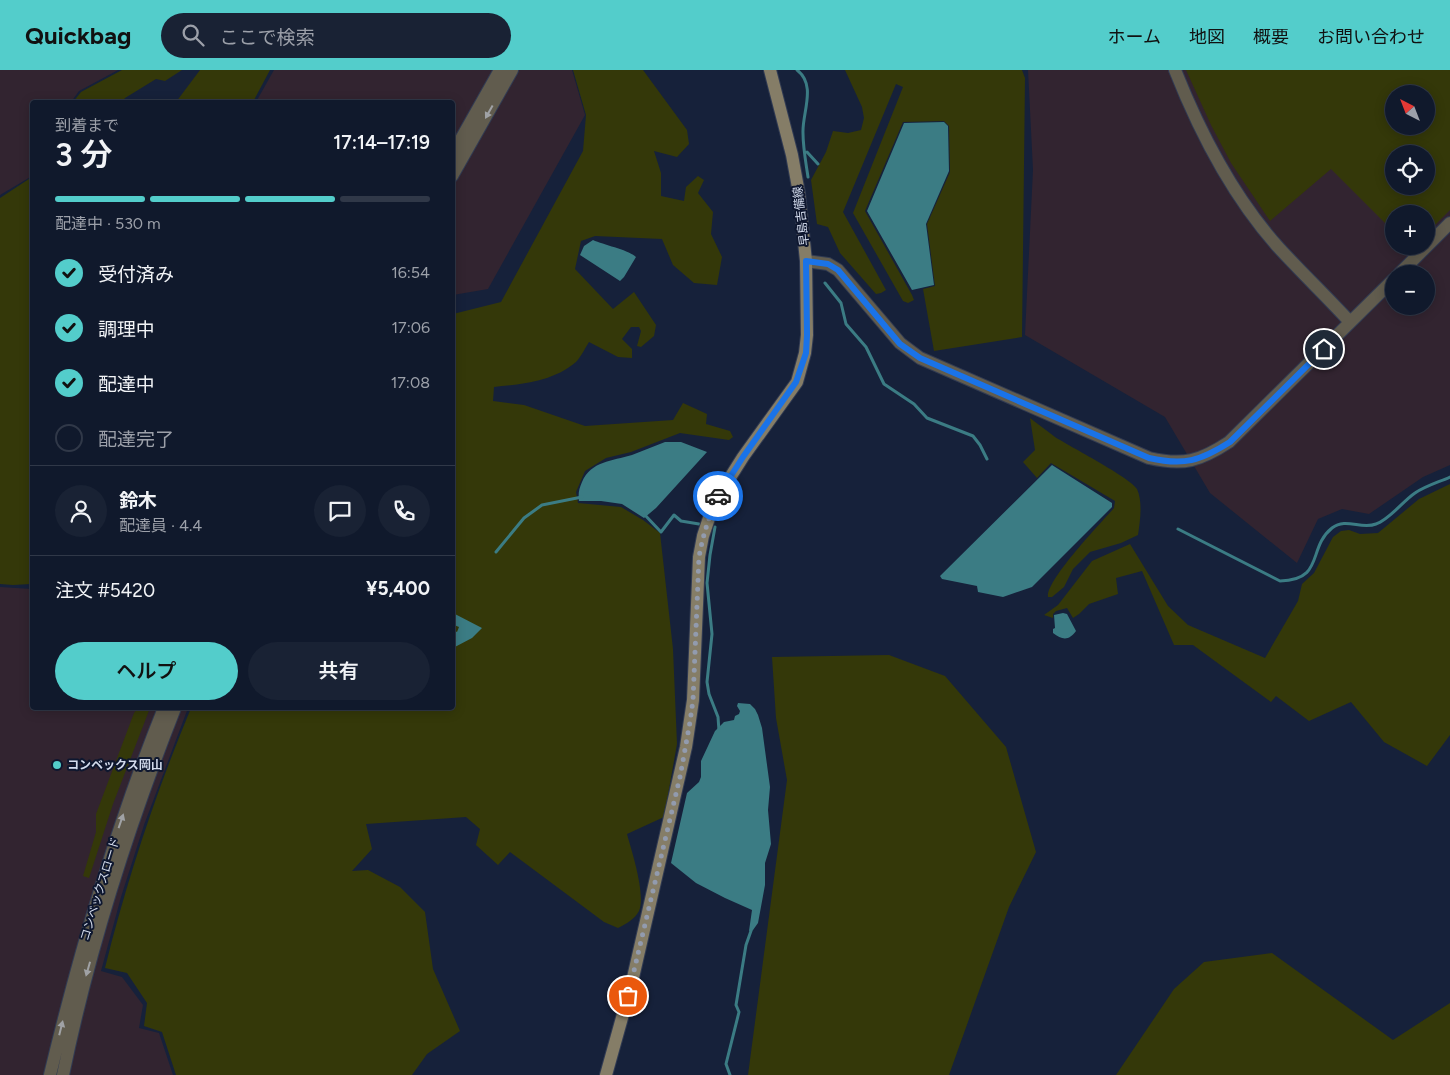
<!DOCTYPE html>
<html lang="ja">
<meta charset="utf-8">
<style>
body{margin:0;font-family:Figtree,"Noto Sans JP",sans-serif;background:#192234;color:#f1f3f6;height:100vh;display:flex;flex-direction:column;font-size:19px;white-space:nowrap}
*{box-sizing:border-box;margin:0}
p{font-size:16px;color:#9ca0a9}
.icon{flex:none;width:28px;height:28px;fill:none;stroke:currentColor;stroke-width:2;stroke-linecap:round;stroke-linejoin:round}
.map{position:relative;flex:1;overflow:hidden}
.drawer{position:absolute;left:30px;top:30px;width:425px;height:610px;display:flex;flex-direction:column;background:#10192c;border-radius:5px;box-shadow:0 2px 12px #0003,0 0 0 1px #303848}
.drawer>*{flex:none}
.needle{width:32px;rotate:318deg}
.controls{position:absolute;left:1385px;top:15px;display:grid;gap:10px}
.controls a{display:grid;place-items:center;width:50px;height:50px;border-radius:50%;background:#10192c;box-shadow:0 2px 12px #0003,0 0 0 1px #303848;font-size:25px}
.pin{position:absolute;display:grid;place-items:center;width:42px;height:42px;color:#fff;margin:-21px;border:2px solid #fff;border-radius:50%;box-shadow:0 1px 5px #0007}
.courier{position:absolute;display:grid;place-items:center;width:50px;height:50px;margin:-25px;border:4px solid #1a73e8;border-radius:50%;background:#fff;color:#222;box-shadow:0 1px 6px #0007}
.headline em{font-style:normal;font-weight:600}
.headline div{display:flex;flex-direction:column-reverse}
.headline{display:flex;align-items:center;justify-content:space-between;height:85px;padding:0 25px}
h1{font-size:32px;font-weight:600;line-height:38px}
.bar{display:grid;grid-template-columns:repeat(4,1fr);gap:8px 5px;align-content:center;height:60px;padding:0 25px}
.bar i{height:6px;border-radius:4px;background:#303848}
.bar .active{background:#53cdcb}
.bar p{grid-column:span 4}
.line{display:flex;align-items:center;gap:12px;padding:0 25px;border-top:1px solid #303848}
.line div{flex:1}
.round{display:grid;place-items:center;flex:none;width:52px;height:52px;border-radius:26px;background:#192234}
ol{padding:0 25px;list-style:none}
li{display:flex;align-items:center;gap:15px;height:55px}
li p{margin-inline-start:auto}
li .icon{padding:5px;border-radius:50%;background:#53cdcb;color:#111;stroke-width:4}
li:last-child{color:#9ca0a9}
li i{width:28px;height:28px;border:2px solid #303848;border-radius:50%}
.primary-button{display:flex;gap:10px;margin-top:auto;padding:10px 25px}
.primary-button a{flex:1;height:58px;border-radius:30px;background:#53cdcb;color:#111;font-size:20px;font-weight:600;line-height:58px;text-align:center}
.primary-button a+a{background:#192234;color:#f1f3f6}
header{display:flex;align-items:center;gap:30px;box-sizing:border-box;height:70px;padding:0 25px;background:#53cdcb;color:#111}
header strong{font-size:24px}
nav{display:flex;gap:28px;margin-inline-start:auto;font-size:18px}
.search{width:350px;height:45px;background:#192234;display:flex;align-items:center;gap:12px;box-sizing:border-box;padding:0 18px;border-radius:28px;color:#9ca0a9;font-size:19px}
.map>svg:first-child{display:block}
.industrial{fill:#322430;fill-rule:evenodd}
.green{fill:#343809;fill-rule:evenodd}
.water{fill:#3b7c84}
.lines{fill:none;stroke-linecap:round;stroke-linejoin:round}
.stream{stroke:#3b7c84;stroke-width:3}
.tertiary-casing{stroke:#313b53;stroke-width:14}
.secondary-casing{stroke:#313b53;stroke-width:14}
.tertiary{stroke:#615c4e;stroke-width:12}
.secondary{stroke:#857d67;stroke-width:12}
.oneway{fill:#a0a2a5}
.done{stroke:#929bae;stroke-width:5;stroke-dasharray:0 9}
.route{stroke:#1a73e8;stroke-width:6}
.poi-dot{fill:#53cdcb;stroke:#0e172f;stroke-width:2}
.labels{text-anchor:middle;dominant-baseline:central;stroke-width:4;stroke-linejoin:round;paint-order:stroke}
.street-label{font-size:12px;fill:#d4dced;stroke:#0e172f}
.poi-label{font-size:12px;font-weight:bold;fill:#d4dced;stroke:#0e172f;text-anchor:start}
</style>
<header>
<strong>Quickbag</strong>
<div class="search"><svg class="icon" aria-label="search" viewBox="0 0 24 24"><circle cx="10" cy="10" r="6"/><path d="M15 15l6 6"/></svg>ここで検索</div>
<nav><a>ホーム</a><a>地図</a><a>概要</a><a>お問い合わせ</a></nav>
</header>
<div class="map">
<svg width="1450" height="1005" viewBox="0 0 1450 1005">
<rect width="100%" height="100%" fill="#16213a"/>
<!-- industrial -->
<path class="industrial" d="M0 0H118L79 21 71 32H32V106L0 125Z
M274 0H572L585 45 488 219 453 225 452 32H256Z
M1028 0H1450V395L1423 407 1369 444 1342 439 1318 449 1297 493 1210 423 1165 347 1025 265 1033 100ZM1394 24H1426V56H1394ZM1394 84H1426V116H1394ZM1394 144H1426V176H1394ZM1394 204H1426V236H1394Z
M0 517 32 519V638H188L144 755 121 827 101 901 122 907 143 935 139 958 159 963 173 1005H0Z"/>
<!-- green -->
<path class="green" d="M122 0H182L165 11 156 9 125 28 122 32H73L81 22Z
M200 0H270L253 32H176Z
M573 0H643L687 60 689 74 677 87 654 81 661 103V126L684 131 686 117 698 106 704 110 698 123 713 142 711 164 722 187 717 215 694 213 673 195 662 169 595 166 581 171 575 199 613 239 634 222 656 255 654 266 641 277 637 276 641 261 639 257H631L622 269 632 279V288L618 287 589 272C585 278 581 287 576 292 552 312 523 314 494 317L493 331 524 335 585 356 673 350 683 333 707 344 706 354 730 361 733 367 729 370 680 363 631 382 606 388 585 401 576 422 578 433 621 437 643 450 660 463 673 579 677 674 664 747 627 764C632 782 646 825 639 841 635 849 626 854 618 858L604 852 510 782 498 795 476 775 480 759 466 747 366 754 372 779 352 801 368 800 400 817 425 842 433 899 460 961 427 984 412 1005H176L162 962 144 956 147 933 127 903 105 898C127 809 156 722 191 638H452L453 244 501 232 583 81 586 45Z
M845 0H1022L1025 8 1022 267 934 281 923 219 935 216 927 154 950 102 949 56 944 51 903 52 865 141 912 225 914 230 908 233 903 231 853 143 903 17 896 14 843 142 886 220 881 223 876 224 840 183 828 157 817 154 811 110 826 82 833 61 848 63 861 60 864 48 862 37Z
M1186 0H1450V140L1426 164V144H1394V162L1331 99 1270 151 1231 93 1211 55ZM1394 24H1426V56H1394ZM1394 84H1426V116H1394Z
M32 107V509L31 514 13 515 0 514V128Z
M1030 348C1038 354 1047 361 1055 367 1069 376 1131 408 1137 419 1143 432 1140 452 1138 465L1121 473 1090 482 1073 499 1064 517 1052 527H1048C1046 510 1101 453 1114 438L1115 431 1051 393 1037 408 1023 392 1035 380Z
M1450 414V665L1427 696 1384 672 1351 632 1309 651 1276 626 1271 632 1193 575H1174L1142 501 1116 508 1118 524 1089 534 1079 544 1073 548 1067 538 1056 541 1053 544V548L1044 545 1058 535 1092 491 1130 474 1168 536 1188 555 1265 588 1298 531 1302 514 1314 503 1333 467 1341 461 1349 460 1360 464 1378 463 1419 429Z
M889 585 945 606 1006 677 1036 782 1009 837 949 1005H748L787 710 776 648 772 587Z
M138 638H150L113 734 89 808 83 806 96 762V744L134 643Z
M1272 883 1393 970 1450 933V1005H1116L1174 919 1204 892Z"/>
<!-- water -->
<path class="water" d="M944 52 948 56 949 101 926 154 934 215 912 220 867 141 904 53Z
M593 170C604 175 629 180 636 187L624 207 620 211 580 185 584 176Z
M665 372H681L707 382 656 438 644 448 622 434 601 431H579C578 423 579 419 582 412 591 391 612 391 632 385 643 381 654 376 665 372Z
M1052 395 1112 433V437L1032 517 1003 527 978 522 977 516 942 509 940 506Z
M453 543 482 558 472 568 453 578V560L457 562 459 557 454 555 453 557Z
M1063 543 1067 544 1076 561C1069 571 1062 570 1053 563V559L1055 558 1054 545Z
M738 633 750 634 755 639 758 645 762 658 770 717 768 740 771 774 765 793V815L758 853 753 860 749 861 752 840 725 828 696 813 671 793 687 723 699 712 701 707V691L715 661 724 652 734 650 735 646 739 644 740 641 737 636Z"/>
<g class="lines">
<!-- stream -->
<path class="stream" d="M797 0C817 15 802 43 803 63 803 78 806 93 808 107
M807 82 818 94
M825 213 841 233 846 254 866 277 884 314 914 334 927 348 973 366 980 375 987 389
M643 443 661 462 674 445 681 451 699 454
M715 457 710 485 707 513 712 564 707 612 709 624 718 647 719 661
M1178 459 1280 511C1325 510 1307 478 1332 458 1346 447 1361 460 1376 454 1389 450 1403 431 1415 423 1425 416 1439 412 1450 407
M496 482 524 448 542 435 582 427
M730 1005 726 994 739 942 736 935 746 875 752 858"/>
<!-- tertiary casing -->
<g class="tertiary-casing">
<path id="tertiary" d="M1175 0C1200 63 1233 127 1279 178 1302 203 1327 227 1350 252
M452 85 500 0
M452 106 512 0
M806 191 828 194 838 200 900 273 920 288 1149 388C1184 396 1200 391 1229 372L1394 209
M1399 204 1450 153
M50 1005C80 880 116 757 164 638
M63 1005C89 879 128 757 175 638"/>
</g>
<!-- secondary casing -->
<g class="secondary-casing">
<path id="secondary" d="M606 1005 632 912 686 677 693 630 699 487 703 466 710 445 719 425 743 387 797 312 805 283 807 265 806 191 799 123 792 85 770 0"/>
</g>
<!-- tertiary -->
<use href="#tertiary" class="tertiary"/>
<!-- secondary -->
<use href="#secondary" class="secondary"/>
</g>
<!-- one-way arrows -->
<defs><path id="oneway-solid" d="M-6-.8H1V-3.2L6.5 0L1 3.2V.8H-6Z" transform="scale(1.25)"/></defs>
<g class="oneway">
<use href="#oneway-solid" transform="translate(489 42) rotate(119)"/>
<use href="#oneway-solid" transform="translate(121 751) rotate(-71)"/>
<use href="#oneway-solid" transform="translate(88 899) rotate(106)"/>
<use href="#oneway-solid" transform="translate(61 958) rotate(-76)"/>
</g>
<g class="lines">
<!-- done -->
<path class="done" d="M628 926 680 707 690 652 693 630 699 487C703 465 709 446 718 426"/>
<!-- route -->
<path class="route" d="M718 426 743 387 796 312 806 283 807 265 806 191 828 194 838 200 900 274 920 288 1149 388C1184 396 1200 391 1230 372L1324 279"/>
</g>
<!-- markers -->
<circle class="poi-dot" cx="57" cy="695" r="5"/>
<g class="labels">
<!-- street labels -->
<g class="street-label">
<text transform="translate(801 146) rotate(-97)">早島吉備線</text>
<text transform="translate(100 819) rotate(-73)">コンベックスロード</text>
</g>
<!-- poi labels -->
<g class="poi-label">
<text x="67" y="695">コンベックス岡山</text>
</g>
</g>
</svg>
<div class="controls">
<a><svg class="needle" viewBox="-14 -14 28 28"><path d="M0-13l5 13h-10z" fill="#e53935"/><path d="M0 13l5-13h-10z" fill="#9ca0a9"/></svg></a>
<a><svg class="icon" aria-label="locate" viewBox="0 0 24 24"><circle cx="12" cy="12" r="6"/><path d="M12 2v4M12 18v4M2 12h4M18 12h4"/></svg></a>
<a>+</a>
<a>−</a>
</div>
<div class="pin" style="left:628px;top:926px;background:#ea580c"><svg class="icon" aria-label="bag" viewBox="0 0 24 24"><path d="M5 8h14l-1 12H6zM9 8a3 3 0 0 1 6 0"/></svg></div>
<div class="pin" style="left:1324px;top:279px;background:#1f2937"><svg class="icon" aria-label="home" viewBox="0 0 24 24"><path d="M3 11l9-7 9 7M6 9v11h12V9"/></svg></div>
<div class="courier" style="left:718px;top:426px"><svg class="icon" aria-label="car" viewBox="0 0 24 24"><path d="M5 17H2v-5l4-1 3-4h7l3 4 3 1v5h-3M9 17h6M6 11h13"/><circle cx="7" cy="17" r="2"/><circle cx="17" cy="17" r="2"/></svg></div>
<section class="drawer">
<div class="headline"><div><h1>3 分</h1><p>到着まで</p></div><em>17:14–17:19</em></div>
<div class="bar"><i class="active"></i><i class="active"></i><i class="active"></i><i></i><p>配達中 · 530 m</p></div>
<ol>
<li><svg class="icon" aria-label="check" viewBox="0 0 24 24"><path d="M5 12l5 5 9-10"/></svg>受付済み<p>16:54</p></li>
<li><svg class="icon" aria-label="check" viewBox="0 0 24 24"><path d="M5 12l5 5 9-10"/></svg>調理中<p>17:06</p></li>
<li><svg class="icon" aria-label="check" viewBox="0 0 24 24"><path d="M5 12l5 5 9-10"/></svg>配達中<p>17:08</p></li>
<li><i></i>配達完了</li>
</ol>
<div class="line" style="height:90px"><a class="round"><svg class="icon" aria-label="person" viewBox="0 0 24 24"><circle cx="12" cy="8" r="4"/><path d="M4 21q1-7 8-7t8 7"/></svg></a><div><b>鈴木</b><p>配達員 · 4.4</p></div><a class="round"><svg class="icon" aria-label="chat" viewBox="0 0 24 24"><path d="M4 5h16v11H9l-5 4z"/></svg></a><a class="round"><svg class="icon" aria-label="phone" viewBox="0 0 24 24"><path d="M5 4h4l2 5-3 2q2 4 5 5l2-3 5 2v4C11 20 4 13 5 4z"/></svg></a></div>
<div class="line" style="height:65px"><div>注文 #5420</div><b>¥5,400</b></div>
<div class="primary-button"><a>ヘルプ</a><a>共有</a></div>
</section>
</div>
